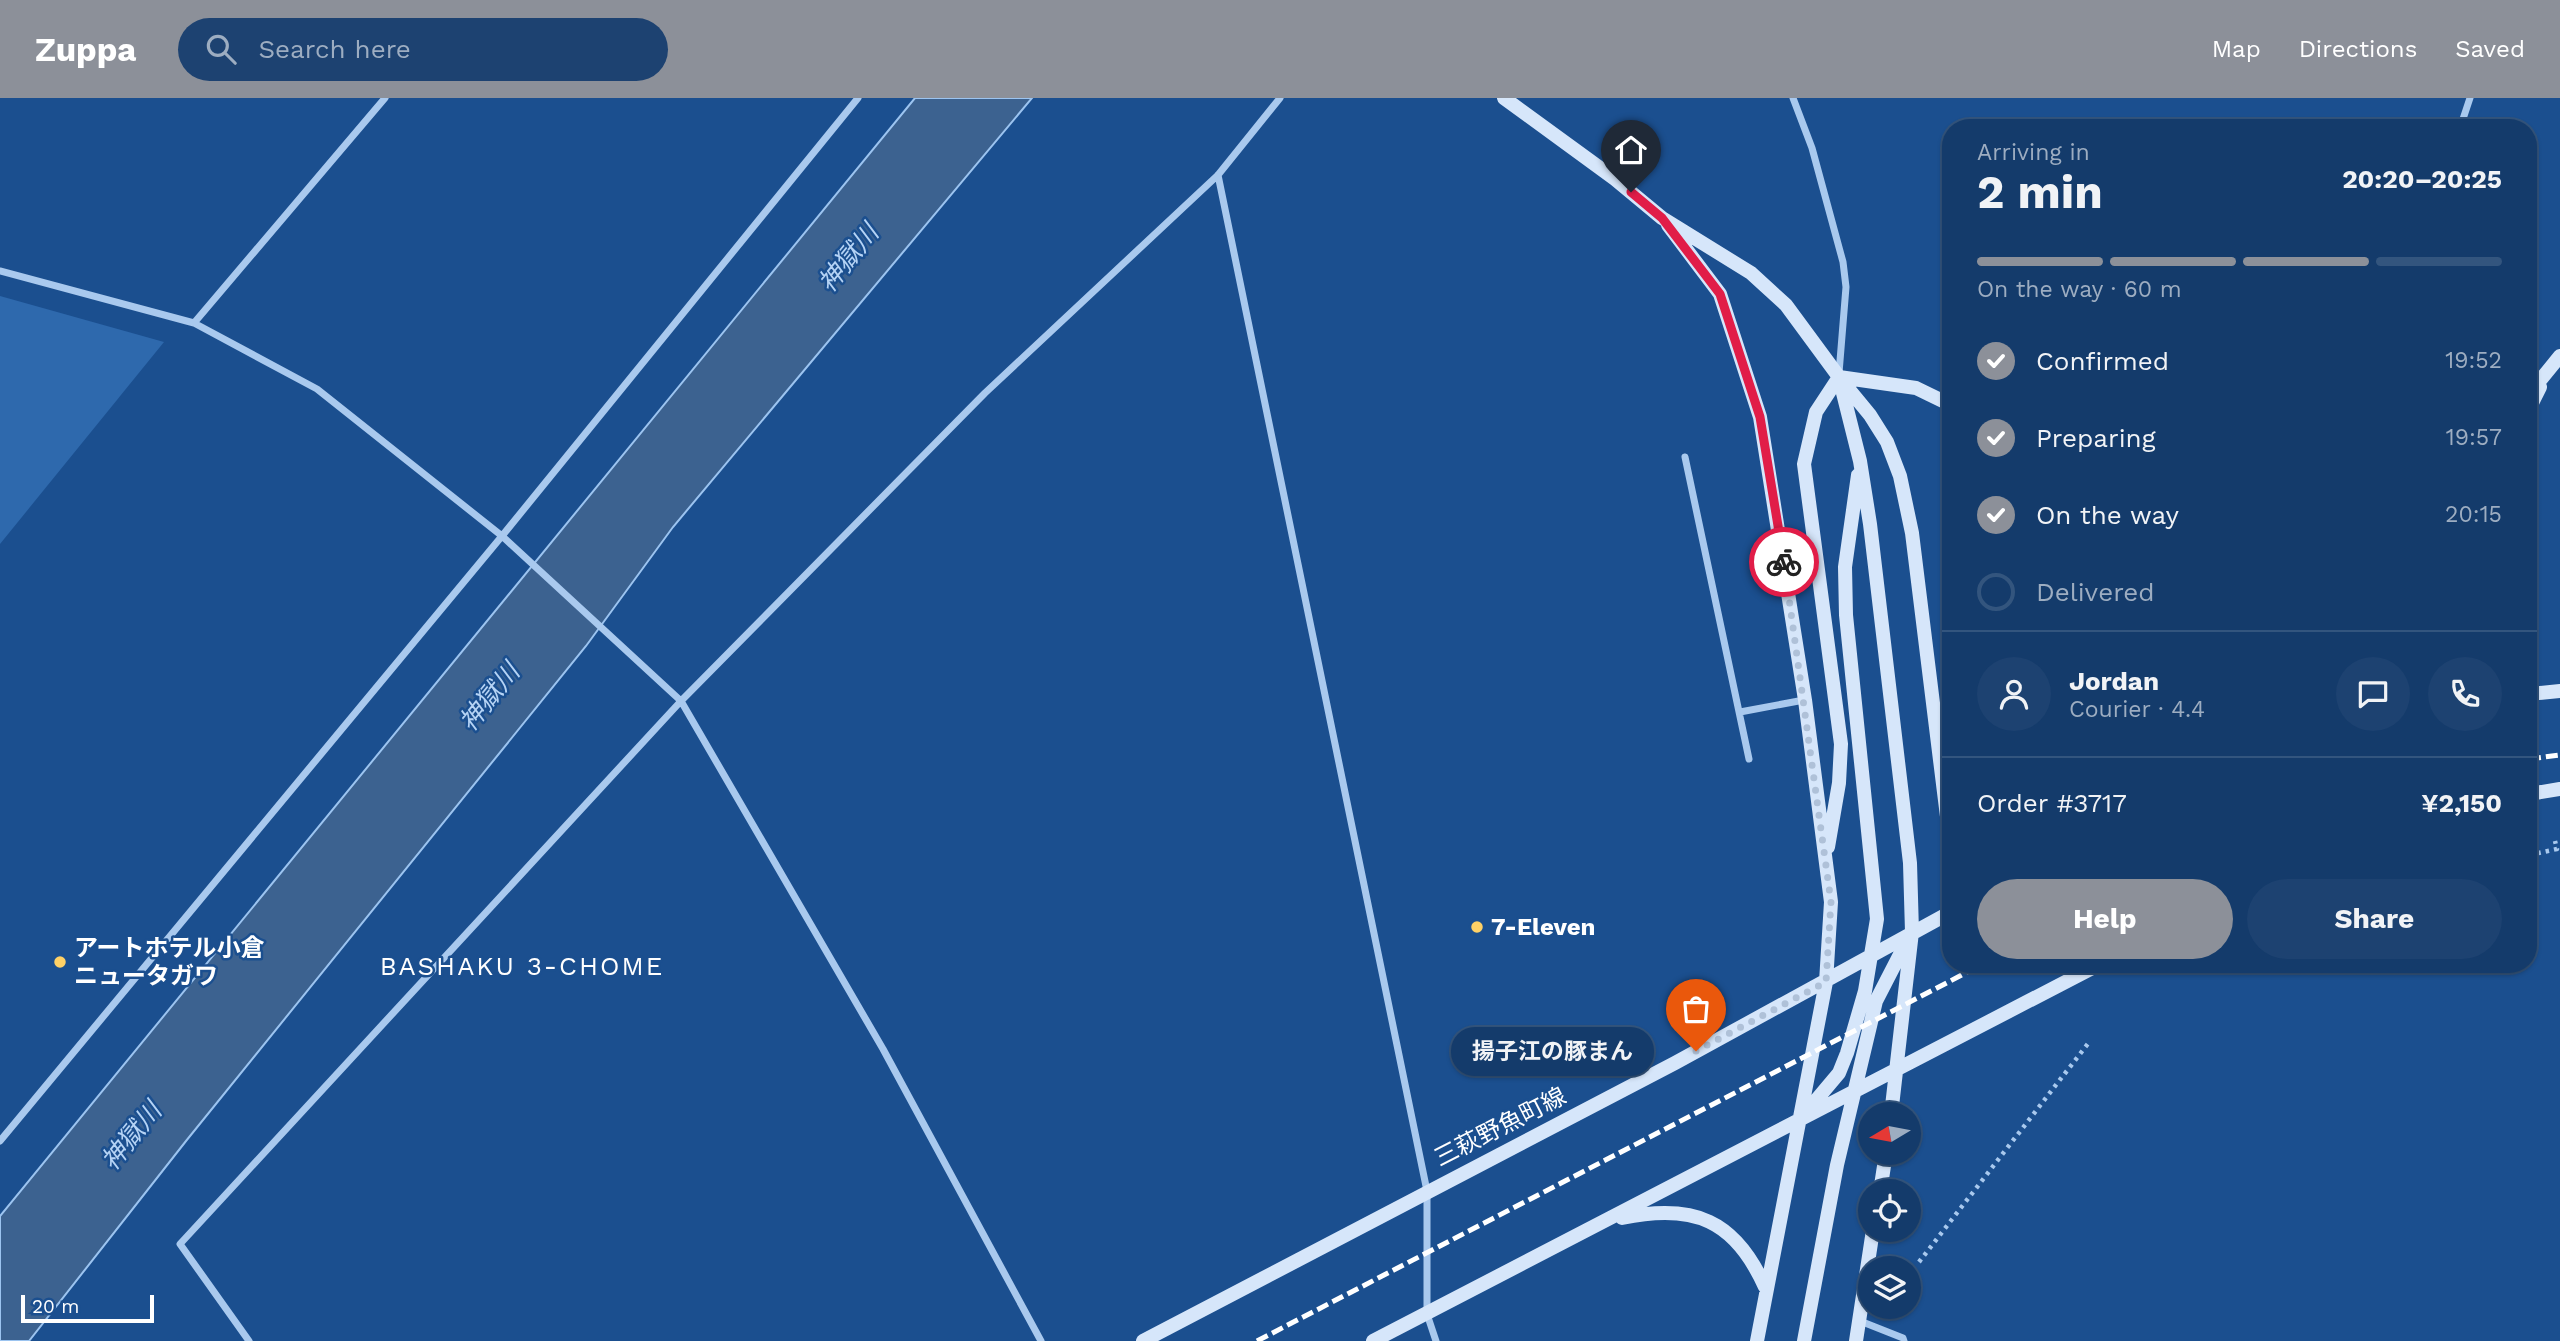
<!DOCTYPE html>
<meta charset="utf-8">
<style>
body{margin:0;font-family:"Work Sans","Noto Sans JP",sans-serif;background:#1d4271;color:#f1f3f6;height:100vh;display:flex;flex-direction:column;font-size:26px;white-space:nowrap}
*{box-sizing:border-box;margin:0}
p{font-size:23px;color:#9dadc1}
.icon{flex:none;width:38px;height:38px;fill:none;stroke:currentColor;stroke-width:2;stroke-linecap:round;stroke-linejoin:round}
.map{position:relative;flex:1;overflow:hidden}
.drawer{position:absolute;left:1942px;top:21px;width:595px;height:854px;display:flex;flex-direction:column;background:#143b6b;border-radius:28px;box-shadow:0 2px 5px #0004,0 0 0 2px #33557e}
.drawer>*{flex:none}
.needle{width:46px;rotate:260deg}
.buttons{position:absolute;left:1858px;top:1004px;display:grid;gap:14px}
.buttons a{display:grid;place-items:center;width:63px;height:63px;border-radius:50%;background:#143b6b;box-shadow:0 2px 5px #0004,0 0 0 2px #33557e;font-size:35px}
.scale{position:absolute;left:21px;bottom:18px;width:133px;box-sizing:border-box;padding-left:7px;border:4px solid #fff;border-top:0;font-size:19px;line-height:24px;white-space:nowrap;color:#fff;-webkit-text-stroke:5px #1b4f8f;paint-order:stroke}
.pin{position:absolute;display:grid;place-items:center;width:60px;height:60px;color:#fff;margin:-72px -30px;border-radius:50% 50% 50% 0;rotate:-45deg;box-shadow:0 0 7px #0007}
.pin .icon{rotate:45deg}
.courier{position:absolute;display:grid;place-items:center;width:70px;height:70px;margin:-35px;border:5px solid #e11d48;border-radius:50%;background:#fff;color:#222;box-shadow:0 2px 9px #0007}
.bubble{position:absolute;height:49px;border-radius:24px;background:#143b6b;box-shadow:0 2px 5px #0004,0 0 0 2px #33557e;font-size:23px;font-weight:700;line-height:49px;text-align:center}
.overview em{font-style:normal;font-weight:700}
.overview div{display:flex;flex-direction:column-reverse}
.overview{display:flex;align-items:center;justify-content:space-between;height:119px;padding:0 35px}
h1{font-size:46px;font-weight:700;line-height:52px}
.bar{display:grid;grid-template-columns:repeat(4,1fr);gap:10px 7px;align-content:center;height:84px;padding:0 35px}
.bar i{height:9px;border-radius:5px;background:#33557e}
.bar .selected{background:#8c9099}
.bar p{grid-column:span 4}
.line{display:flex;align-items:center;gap:18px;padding:0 35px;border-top:2px solid #33557e}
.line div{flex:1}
.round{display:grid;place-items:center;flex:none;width:74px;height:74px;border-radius:37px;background:#1d4271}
ol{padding:0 35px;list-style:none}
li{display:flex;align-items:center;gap:21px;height:77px}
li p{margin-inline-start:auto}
li .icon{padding:7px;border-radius:50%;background:#8c9099;color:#fff;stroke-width:4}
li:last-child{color:#9dadc1}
li i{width:38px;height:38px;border:4px solid #33557e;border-radius:50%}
.button{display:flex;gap:14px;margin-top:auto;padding:14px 35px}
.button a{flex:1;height:80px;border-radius:42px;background:#8c9099;color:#fff;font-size:28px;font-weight:700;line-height:80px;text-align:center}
.button a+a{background:#1d4271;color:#f1f3f6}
header{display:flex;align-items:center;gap:42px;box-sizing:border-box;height:98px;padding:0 35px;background:#8c9099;color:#fff}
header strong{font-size:33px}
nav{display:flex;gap:38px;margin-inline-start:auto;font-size:24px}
.search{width:490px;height:63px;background:#1d4271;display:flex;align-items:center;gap:18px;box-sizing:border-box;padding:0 24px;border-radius:38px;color:#9dadc1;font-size:26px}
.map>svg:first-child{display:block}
.green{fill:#2e69ad}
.water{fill:#3c6290;stroke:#9cc4f0;stroke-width:2}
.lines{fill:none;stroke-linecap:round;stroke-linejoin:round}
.path{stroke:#a9c9ee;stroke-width:4.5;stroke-dasharray:3.5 5;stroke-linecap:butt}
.street{stroke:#a9c9ee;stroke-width:7}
.secondary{stroke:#d6e6fa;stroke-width:14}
.rail{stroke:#fff;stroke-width:5;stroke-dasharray:12 5;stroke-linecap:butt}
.done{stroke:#afc1d8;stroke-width:7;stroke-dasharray:0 12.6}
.route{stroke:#e11d48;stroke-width:9}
.poi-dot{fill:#ffd166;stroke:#1b4f8f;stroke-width:2.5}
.labels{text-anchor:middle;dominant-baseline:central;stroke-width:5;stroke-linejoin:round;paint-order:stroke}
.poi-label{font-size:24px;font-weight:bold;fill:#fff;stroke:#1b4f8f;text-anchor:start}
.street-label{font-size:24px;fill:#fff;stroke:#1b4f8f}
.water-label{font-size:26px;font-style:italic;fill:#b5d3f5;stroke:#1b4f8f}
.neighbourhood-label{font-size:26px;letter-spacing:2px;fill:#fff;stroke:#1b4f8f}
</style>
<header>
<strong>Zuppa</strong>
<div class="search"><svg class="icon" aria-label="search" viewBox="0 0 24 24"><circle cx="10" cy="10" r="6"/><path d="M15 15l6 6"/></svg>Search here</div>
<nav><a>Map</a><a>Directions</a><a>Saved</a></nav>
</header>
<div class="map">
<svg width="2560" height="1243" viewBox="0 0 2560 1243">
<rect width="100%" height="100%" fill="#1b4f8f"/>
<!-- green -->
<path class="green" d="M0 198 164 244 0 446Z"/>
<!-- water -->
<path class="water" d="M915 0H1032L673 429 586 548 186 1043 29 1243H0V1118Z"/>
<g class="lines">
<!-- path -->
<path class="path" d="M2529 757 2557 751 2555 743
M1919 1164 2090 943"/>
<!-- street -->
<path class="street" d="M1793 0 1812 50 1843 164 1846 189 1839 275
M2460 30 2470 0
M1218 77 1427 1093V1216L1436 1243
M0 173 194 225 317 291 502 438 681 603 883 951 1041 1243
M194 225 385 0
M1685 359 1749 661
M1740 614 1804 602
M0 1043 502 438 858 0
M1860 1223 1903 1240 1904 1243
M249 1243 180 1146 681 603 985 295 1218 77 1280 0"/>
<!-- secondary -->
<path class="secondary" d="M1504 0 1615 81 1662 120 1751 175 1786 207 1839 279 1860 363 1870 426 1910 765 1912 834 1891 1017
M1668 127 1720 196 1760 319 1805 602 1831 804 1826 884 1757 1243
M1839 279 1916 290 1951 307
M1842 283 1870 317 1887 344 1900 378 1912 435 1951 751
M2529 296 2560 258
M2529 311 2540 289
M2529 596 2560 593
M2529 696 2560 691
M1828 749 1839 685 1841 646 1804 366 1816 314 1839 279
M1807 1013 1839 975 1847 955 1865 893 1877 821 1846 517 1845 469 1858 377
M1880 1094 1886 1055
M1622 1120C1694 1105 1735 1122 1765 1189
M1143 1243 1675 965 1951 814
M1373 1243 2100 866
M1804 1243 1837 1067 1876 903 1910 837
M1856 1243 1873 1132"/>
<!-- rail -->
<path class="rail" d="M2529 661 2560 657
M1257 1243 1983 866"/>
</g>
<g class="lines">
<!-- done -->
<path class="done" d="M1696 953 1826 884 1831 804 1784 464"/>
<!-- route -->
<path class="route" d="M1631 94 1662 120 1720 196 1760 319 1784 464"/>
</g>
<!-- markers -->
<g class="poi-dot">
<circle cx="1477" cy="829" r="7"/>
<circle cx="60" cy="864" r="7"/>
</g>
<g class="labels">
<!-- poi labels -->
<g class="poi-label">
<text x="1491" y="829">7-Eleven</text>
<text x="74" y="850">アートホテル小倉<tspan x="74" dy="28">ニュータガワ</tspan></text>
</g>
<!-- street labels -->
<g class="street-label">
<text transform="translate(1500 1029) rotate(-27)">三萩野魚町線</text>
</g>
<!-- water labels -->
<g class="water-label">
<text transform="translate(848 160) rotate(-51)">神獄川</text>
<text transform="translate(489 599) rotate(-51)">神獄川</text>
<text transform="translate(131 1038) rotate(-51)">神獄川</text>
</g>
<!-- neighbourhood labels -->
<g class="neighbourhood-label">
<text x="522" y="868">BASHAKU 3-CHOME</text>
</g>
</g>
</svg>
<div class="buttons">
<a><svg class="needle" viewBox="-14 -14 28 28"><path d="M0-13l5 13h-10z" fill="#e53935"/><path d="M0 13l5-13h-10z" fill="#9dadc1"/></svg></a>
<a><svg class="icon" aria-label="locate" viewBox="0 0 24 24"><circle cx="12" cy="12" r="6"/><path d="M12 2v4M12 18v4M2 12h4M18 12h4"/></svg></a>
<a><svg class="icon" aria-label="layers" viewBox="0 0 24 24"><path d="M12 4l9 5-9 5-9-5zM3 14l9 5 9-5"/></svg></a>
</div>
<div class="scale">20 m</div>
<div class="pin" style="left:1696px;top:953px;background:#ea580c"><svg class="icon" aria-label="bag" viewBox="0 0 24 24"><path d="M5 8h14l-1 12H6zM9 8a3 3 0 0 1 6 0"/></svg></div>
<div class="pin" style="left:1631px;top:94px;background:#1f2937"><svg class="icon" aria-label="home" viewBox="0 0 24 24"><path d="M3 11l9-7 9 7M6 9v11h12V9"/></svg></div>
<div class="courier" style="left:1784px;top:464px"><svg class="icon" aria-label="bike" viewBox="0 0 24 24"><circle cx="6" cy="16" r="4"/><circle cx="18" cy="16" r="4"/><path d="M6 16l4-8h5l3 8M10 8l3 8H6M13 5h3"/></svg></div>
<div class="bubble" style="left:1451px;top:929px;width:203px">揚子江の豚まん</div>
<section class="drawer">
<div class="overview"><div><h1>2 min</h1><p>Arriving in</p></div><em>20:20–20:25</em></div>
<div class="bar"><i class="selected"></i><i class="selected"></i><i class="selected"></i><i></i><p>On the way · 60 m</p></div>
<ol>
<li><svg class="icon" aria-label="check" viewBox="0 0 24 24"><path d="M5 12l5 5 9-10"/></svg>Confirmed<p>19:52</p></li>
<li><svg class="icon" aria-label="check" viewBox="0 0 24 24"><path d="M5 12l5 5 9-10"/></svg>Preparing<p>19:57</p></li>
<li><svg class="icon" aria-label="check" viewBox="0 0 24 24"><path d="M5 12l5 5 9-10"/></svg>On the way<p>20:15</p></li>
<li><i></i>Delivered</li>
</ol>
<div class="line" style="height:126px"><a class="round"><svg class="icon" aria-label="person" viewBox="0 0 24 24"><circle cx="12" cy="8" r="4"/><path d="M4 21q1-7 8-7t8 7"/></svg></a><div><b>Jordan</b><p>Courier · 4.4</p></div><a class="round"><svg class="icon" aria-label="chat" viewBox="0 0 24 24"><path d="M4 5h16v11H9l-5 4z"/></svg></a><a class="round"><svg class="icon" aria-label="phone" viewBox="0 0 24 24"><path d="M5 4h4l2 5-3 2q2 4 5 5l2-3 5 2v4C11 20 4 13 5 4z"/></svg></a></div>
<div class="line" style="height:91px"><div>Order #3717</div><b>¥2,150</b></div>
<div class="button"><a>Help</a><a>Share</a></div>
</section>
</div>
